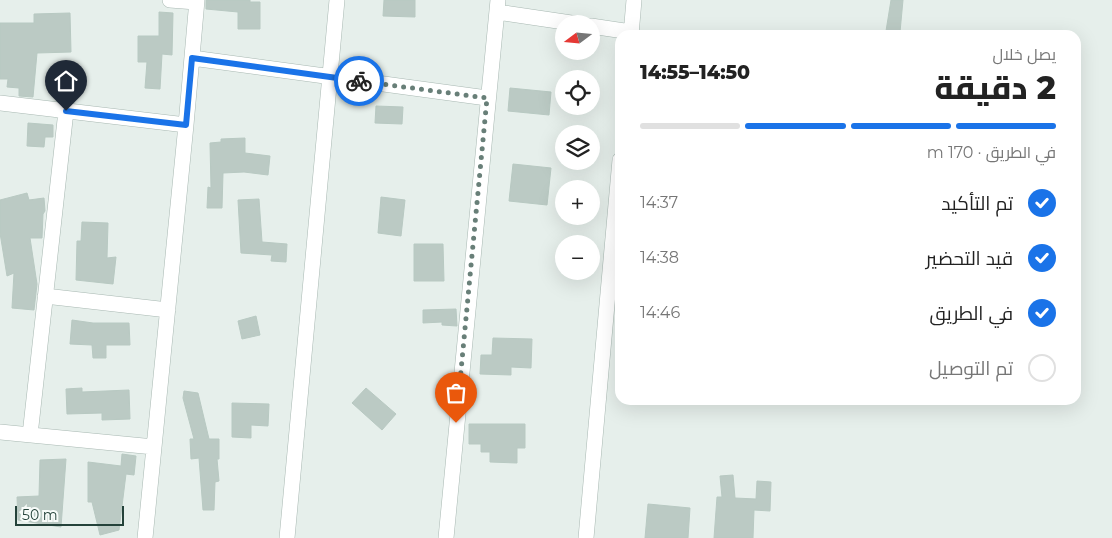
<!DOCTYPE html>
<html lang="ar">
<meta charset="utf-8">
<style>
body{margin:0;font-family:Montserrat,Cairo,sans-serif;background:#f6f6f6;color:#222;direction:rtl;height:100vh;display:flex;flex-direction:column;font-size:19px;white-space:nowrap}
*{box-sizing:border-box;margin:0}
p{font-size:16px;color:#767676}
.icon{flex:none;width:28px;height:28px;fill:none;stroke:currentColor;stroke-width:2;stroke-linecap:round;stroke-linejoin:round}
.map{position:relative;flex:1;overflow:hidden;direction:ltr}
.sheet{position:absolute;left:615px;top:30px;width:466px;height:375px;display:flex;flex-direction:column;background:#fff;border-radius:15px;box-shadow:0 5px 20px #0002;direction:rtl}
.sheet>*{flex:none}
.needle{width:32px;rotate:254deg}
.fabs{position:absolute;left:555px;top:15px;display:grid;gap:10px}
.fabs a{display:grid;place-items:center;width:45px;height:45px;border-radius:50%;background:#fff;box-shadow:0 5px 20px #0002;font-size:25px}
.scale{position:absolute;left:15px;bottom:12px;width:109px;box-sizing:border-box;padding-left:5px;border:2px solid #24423a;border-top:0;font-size:14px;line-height:18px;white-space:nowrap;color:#24423a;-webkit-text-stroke:4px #f7fbf9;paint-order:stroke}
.pin{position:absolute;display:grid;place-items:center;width:42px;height:42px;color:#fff;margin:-51px -21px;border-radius:50% 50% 50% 0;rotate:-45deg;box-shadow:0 0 5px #0007}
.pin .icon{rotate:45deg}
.courier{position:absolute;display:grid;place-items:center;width:50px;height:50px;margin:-25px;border:4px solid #1a73e8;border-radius:50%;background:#fff;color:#222;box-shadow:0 1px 6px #0007}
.head em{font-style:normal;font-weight:800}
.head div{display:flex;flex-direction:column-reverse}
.head{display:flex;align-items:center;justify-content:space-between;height:85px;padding:0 25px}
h1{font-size:32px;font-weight:800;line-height:38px}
.bar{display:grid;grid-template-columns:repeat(4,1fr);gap:8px 5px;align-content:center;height:60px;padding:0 25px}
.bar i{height:6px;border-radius:4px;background:#e0e0e0}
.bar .current{background:#1a73e8}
.bar p{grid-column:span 4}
ol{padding:0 25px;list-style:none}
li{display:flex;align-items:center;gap:15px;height:55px}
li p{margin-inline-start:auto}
li .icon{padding:5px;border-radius:50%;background:#1a73e8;color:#fff;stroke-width:4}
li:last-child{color:#767676}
li i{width:28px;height:28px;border:2px solid #e0e0e0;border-radius:50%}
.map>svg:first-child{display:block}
.building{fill:#bbcac4;stroke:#b8c9c2}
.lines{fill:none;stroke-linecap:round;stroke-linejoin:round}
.minor-casing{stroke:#a8b8b2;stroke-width:16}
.minor{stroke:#fff;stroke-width:15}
.done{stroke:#687f78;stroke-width:5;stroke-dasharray:0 9}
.route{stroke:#1a73e8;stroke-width:6}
</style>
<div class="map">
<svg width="1112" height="538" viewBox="0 0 1112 538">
<rect width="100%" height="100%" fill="#e6efeb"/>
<!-- building -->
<path class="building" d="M206 0H250V2H260V29H238V12L206 9Z
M384 0H415V17L383 16Z
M891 0H903L900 32 886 31Z
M159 12 173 13 172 55 162 54 160 89 145 88 147 62H138V36H159Z
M70 13 71 52 37 53 33 97 19 96V88L7 87 8 79H0V23H34V14Z
M510 88 551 92 549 115 508 111Z
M376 106 403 107 402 124 375 123Z
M28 123 53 125V137H45L44 147 27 146Z
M245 138V153L270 156 268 175 244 172 223 173 222 208H207L208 187 211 188 210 143 221 142V139Z
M513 164 551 168 547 205 509 201Z
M27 193 29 200 44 198 45 211 43 214 42 238H30L37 284 34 310 12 308 14 273 7 276 0 233V200Z
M381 197 405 200 401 236 378 233Z
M259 199 262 242 287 244 286 262 271 261 272 255 241 253 238 200Z
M82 222 108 223 107 258 116 257 113 284 76 280 77 241H81Z
M414 244H443L444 281H414Z
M456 309 457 326 442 325V322L423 323V310Z
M256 316 260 335 242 339 238 321Z
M72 320 93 323H129L130 345H106V358H93L92 345 70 344Z
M493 338 532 339 531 368 511 367V375L480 374 481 355H492Z
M82 388V392L129 390 130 419 102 420V413L67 414 66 389Z
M366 388 396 414 382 430 352 403Z
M184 391 198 393 209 439H219V459H217L219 481 215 482 214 510H203L199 458 191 459 190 439H194L183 398Z
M232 403 269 404 268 426 251 425V438L232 437Z
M469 424H525V448H517V463L490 462V452H481V444H469Z
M122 454 136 456 134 475 126 474 119 530 100 535 92 502H88V462L121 466Z
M66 459 61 527 18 520 17 497 39 496 40 460Z
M733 475 735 498 756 499 757 481 771 482 770 511 754 510 753 538H714L717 497H722L720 476Z
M648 504 690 508 688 538H645Z"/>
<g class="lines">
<!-- minor casing -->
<g class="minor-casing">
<path id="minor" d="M170 0 196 2
M497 12 578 24
M591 26 631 32
M631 35 634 0
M192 58 487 98
M0 103 186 125
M45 296 168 310
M0 432 154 447
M30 435 66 111
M145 538 186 125 197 0
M287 538 337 0
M446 538 498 0
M586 538 620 160"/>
</g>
<!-- minor -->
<use href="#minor" class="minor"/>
</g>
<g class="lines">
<!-- done -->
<path class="done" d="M359 81 487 98 456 423"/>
<!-- route -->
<path class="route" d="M66 111 186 125 192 58 359 81"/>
</g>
</svg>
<div class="fabs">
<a><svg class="needle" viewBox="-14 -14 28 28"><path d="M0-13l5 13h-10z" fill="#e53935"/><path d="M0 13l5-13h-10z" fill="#767676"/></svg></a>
<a><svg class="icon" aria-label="locate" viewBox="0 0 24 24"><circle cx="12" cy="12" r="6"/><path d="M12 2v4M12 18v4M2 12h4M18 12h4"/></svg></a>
<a><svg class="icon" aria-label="layers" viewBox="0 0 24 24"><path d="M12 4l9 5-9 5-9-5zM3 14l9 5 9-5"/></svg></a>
<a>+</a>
<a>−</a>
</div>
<div class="scale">50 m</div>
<div class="pin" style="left:456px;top:423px;background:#ea580c"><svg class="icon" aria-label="bag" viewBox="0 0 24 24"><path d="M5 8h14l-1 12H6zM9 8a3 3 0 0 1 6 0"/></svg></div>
<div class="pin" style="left:66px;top:111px;background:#1f2937"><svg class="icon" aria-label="home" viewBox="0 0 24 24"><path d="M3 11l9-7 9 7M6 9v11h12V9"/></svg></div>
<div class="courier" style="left:359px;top:81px"><svg class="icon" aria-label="bike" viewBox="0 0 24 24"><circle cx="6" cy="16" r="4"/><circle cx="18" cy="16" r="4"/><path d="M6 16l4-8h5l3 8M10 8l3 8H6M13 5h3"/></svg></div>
<section class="sheet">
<div class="head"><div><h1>2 دقيقة</h1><p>يصل خلال</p></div><em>14:50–14:55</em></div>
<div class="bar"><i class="current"></i><i class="current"></i><i class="current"></i><i></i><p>في الطريق · 170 m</p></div>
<ol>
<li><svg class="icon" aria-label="check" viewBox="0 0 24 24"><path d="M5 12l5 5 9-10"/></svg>تم التأكيد<p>14:37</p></li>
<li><svg class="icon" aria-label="check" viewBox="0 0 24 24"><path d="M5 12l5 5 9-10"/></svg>قيد التحضير<p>14:38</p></li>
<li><svg class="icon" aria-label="check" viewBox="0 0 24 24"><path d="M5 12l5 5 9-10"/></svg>في الطريق<p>14:46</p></li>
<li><i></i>تم التوصيل</li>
</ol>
</section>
</div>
